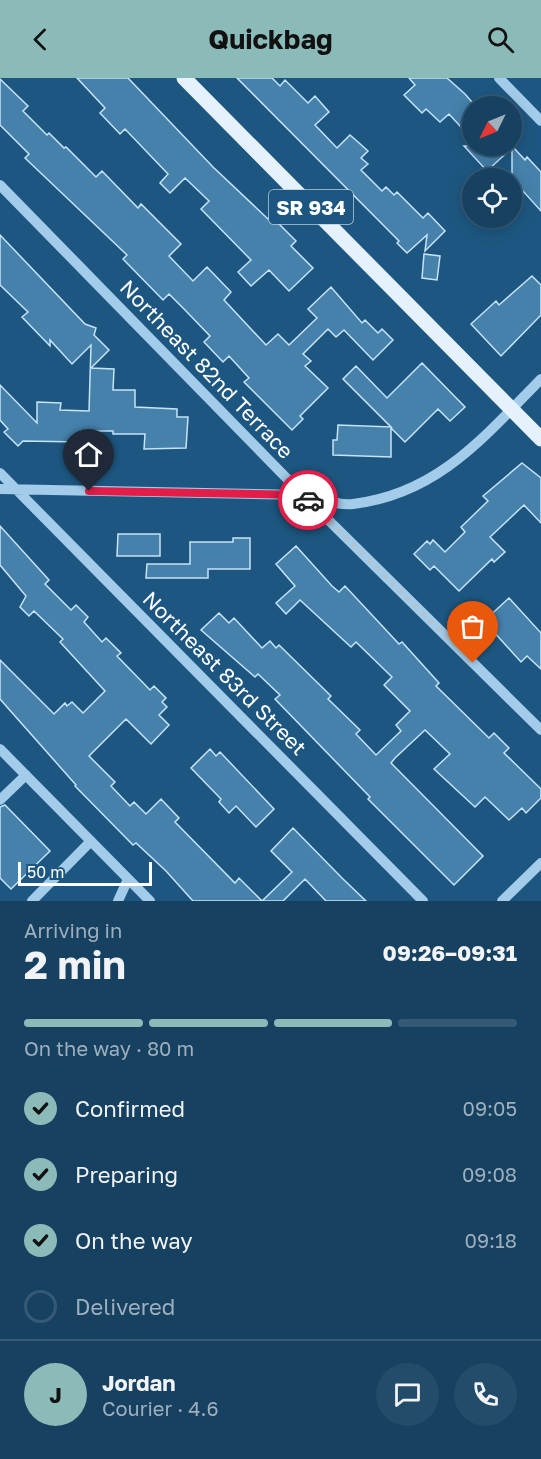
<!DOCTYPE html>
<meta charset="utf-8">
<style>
body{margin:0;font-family:"Golos Text",sans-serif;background:#234c6a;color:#f1f3f6;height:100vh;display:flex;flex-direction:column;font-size:22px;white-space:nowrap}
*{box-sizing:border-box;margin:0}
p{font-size:20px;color:#9eafbd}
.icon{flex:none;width:33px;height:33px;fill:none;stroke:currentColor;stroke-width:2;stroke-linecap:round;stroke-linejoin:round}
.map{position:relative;height:823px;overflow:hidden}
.details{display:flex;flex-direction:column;background:#164161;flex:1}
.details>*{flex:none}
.needle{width:39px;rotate:227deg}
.buttons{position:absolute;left:462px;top:18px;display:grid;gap:12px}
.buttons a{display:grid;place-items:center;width:60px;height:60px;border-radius:50%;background:#164161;box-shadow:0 3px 15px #0003,0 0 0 2px #355a76;font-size:30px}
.scale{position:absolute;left:18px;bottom:15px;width:134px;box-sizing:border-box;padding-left:6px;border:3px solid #fff;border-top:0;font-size:16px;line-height:21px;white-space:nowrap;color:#fff;-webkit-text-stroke:4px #1d5781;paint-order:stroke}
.pin{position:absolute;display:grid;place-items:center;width:51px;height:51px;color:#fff;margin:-62px -26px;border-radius:50% 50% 50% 0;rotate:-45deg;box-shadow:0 0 6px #0007}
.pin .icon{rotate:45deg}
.courier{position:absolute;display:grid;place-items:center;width:60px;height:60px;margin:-30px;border:4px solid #e11d48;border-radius:50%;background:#fff;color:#222;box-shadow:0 2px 8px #0007}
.headline em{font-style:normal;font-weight:700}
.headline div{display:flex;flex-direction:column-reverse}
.headline{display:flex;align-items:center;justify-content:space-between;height:102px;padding:0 24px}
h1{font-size:39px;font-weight:700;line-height:45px}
.bar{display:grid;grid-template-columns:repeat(4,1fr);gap:9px 6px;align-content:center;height:72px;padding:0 24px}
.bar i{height:8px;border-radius:4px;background:#355a76}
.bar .active{background:#8bbbb9}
.bar p{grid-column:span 4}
.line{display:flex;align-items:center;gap:15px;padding:0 24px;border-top:2px solid #355a76}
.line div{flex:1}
.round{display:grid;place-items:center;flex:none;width:63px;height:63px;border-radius:32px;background:#234c6a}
ol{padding:0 24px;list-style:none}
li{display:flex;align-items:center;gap:18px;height:66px}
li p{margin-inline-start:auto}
li .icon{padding:6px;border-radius:50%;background:#8bbbb9;color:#111;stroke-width:4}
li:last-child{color:#9eafbd}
li i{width:33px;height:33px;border:3px solid #355a76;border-radius:50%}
header{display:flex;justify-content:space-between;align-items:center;height:78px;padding:0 24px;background:#8bbbb9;color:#111;font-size:27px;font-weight:700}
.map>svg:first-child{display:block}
.building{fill:#4581ab;stroke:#c6e3f7;stroke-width:1.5}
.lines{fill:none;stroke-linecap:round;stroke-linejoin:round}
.minor{stroke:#a2cce9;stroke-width:10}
.major{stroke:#e5f2fe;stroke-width:15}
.done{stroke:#b0c4d3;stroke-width:6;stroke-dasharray:0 10.8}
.route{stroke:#e11d48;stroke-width:8}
.labels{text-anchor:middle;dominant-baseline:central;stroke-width:5;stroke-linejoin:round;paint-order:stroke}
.shield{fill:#1d5781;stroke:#bbcdd9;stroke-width:1.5}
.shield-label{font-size:20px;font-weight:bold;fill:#fff}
.street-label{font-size:21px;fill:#fff;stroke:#1d5781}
</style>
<header><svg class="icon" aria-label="back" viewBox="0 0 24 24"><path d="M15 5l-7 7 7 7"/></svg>Quickbag<svg class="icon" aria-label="search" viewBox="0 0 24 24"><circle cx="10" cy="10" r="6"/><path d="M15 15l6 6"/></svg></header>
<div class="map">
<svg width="541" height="823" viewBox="0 0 541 823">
<rect width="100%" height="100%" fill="#1d5781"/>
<!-- building -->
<path class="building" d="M77 0H128L213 89 268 141 271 138 296 163 291 168 313 190 289 213 269 192 251 208 238 194 251 182 201 131 209 123 185 100 170 115 160 105 168 96 125 51 120 56 100 35 105 30Z
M237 0H272L280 8 285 2 308 25 315 18 329 34 315 47 337 70 350 57 358 64 368 73 361 80 368 86 361 92 382 113 386 109 394 117 397 114 423 140 428 135 445 153 425 173 427 157 407 175 397 165 399 163Z
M409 0H447L465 16 472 24V61L449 36 440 44 426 31 422 35 404 17 415 7Z
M0 1 28 28 23 33 47 57 49 55 64 70 66 69 96 99 102 93 138 130 141 126 181 166 169 178 193 203 207 189 231 214 224 222 266 267 278 256 289 267 317 240 308 231 331 209 362 245 365 242 378 255 382 251 393 262 373 282 344 252 336 259 328 251 303 276 311 283 305 288 328 310 300 338 303 341 292 352 244 304 249 300 229 278 223 284 204 264 210 258 185 232 169 216 163 222 123 181 127 177 25 80 29 76 0 47Z
M464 68H515L513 69 525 82 527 79 541 94V133L523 113 512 124V70L487 93Z
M0 157 85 246 96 250 94 257 109 272 91 290 114 291 113 312H135V329L177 331V339H188L186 370 144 371 145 356H113V353H81V364L23 363 18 368 4 354 8 351 0 342V307L37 345V324L61 325 60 332 89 333 91 267 72 286 50 262V268L22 239 28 234 0 207Z
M424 176 440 178 437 202 422 200Z
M532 198 541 207V237L501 278 471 246 496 223 499 227Z
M422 285 465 329 450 343 438 331 405 364 391 350V379L333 377V362H337L338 347 391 349 343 301 356 288 387 320Z
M522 385 541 400V445L524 427 490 459 505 474 494 484 492 481 459 513 434 488 430 492 414 476 427 463 430 466 433 462 445 474 465 454 461 449 488 423 483 418Z
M0 448 49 502 45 506 71 532 76 527 88 539 84 544 102 564 106 560 121 575 117 578 150 612 154 608 166 620 162 624 167 629 159 637 169 647 151 666 126 641 89 678 115 704 111 708 130 728 134 724 146 736 161 721 179 740 175 744 235 805 239 800 262 823H193L166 793 136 765 133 767 75 708 76 707 0 621V582L54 636 65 625 67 628 72 624 83 635 105 613 60 564 63 561 34 533 29 538 20 529 26 518 0 487Z
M118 456H160V478H117Z
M233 460H250V491H208V500H146L147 486H190V464H233Z
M296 468 332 508 339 514 345 508 399 566 402 564 439 605 436 608 489 660 494 655 509 670 504 675 541 711V720L526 735 522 730 509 742 485 719 475 729 434 691 450 676 425 652 395 680 391 685 483 778 454 807 368 721 370 719 275 621 280 617 258 596 255 599 201 552 219 535 229 545 234 540 262 570 270 563 276 570 279 567 331 618 328 621 360 652 356 656 376 677 401 653 396 647 410 633 384 607 392 599 356 564 351 569 300 522 286 536 276 525 295 508 276 486Z
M509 520 541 555V591L527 578 521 584 484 543Z
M210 671 216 678 220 674 274 731 256 749 236 728 229 735 219 724 221 721 191 690Z
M5 727 50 773 11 811 0 800V729Z
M293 750 342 800 366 823H326L305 801 283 823H262L292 794 271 773Z"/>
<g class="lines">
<!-- minor -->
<path class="minor" d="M499 0 541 43
M0 107 303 417 541 652
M0 395 423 823
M0 411 303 417C318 420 338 428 353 426 438 416 485 358 541 301
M0 671 150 823
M0 722 26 697
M32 823 91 763
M118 823 128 801
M502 823 541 785"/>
<!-- major -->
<path class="major" d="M184 0 541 361"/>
</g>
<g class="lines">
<!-- done -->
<path class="done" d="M308 422 473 585"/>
<!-- route -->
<path class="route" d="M89 413 303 417 308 422"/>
</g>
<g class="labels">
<!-- shield labels -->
<rect class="shield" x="269" y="112" width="84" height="34" rx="4.5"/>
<g class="shield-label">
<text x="311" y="129">SR 934</text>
</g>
<!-- street labels -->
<g class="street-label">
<text transform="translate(207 291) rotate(46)">Northeast 82nd Terrace</text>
<text transform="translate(225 595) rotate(45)">Northeast 83rd Street</text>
</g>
</g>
</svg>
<div class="buttons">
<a><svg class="needle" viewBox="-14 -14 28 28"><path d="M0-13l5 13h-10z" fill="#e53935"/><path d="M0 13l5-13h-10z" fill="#9eafbd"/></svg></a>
<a><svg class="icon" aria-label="locate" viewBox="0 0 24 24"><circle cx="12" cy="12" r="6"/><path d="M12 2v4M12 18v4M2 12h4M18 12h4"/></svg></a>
</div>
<div class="scale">50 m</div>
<div class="pin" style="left:473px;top:585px;background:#ea580c"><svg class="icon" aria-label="bag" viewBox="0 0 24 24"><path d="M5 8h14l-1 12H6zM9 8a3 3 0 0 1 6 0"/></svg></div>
<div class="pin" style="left:89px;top:413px;background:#1f2937"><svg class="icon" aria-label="home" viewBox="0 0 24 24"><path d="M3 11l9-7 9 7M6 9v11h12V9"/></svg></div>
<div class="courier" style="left:308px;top:422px"><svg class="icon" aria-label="car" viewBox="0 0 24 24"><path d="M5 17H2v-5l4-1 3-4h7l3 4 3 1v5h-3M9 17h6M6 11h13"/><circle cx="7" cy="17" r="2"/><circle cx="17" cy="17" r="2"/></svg></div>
</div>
<section class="details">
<div class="headline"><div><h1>2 min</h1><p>Arriving in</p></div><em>09:26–09:31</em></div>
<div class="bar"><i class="active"></i><i class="active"></i><i class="active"></i><i></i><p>On the way · 80 m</p></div>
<ol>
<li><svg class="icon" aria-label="check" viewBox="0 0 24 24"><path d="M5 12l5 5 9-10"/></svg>Confirmed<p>09:05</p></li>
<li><svg class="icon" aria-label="check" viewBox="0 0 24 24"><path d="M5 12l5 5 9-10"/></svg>Preparing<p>09:08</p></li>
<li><svg class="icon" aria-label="check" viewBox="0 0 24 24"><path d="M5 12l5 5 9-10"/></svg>On the way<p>09:18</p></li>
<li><i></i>Delivered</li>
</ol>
<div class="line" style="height:108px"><b class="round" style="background:#8bbbb9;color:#111">J</b><div><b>Jordan</b><p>Courier · 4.6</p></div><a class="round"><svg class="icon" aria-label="chat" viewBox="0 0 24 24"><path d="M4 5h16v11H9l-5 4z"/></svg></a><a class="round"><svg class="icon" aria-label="phone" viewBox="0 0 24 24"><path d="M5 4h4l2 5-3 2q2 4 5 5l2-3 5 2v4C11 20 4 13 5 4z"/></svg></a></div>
</section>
